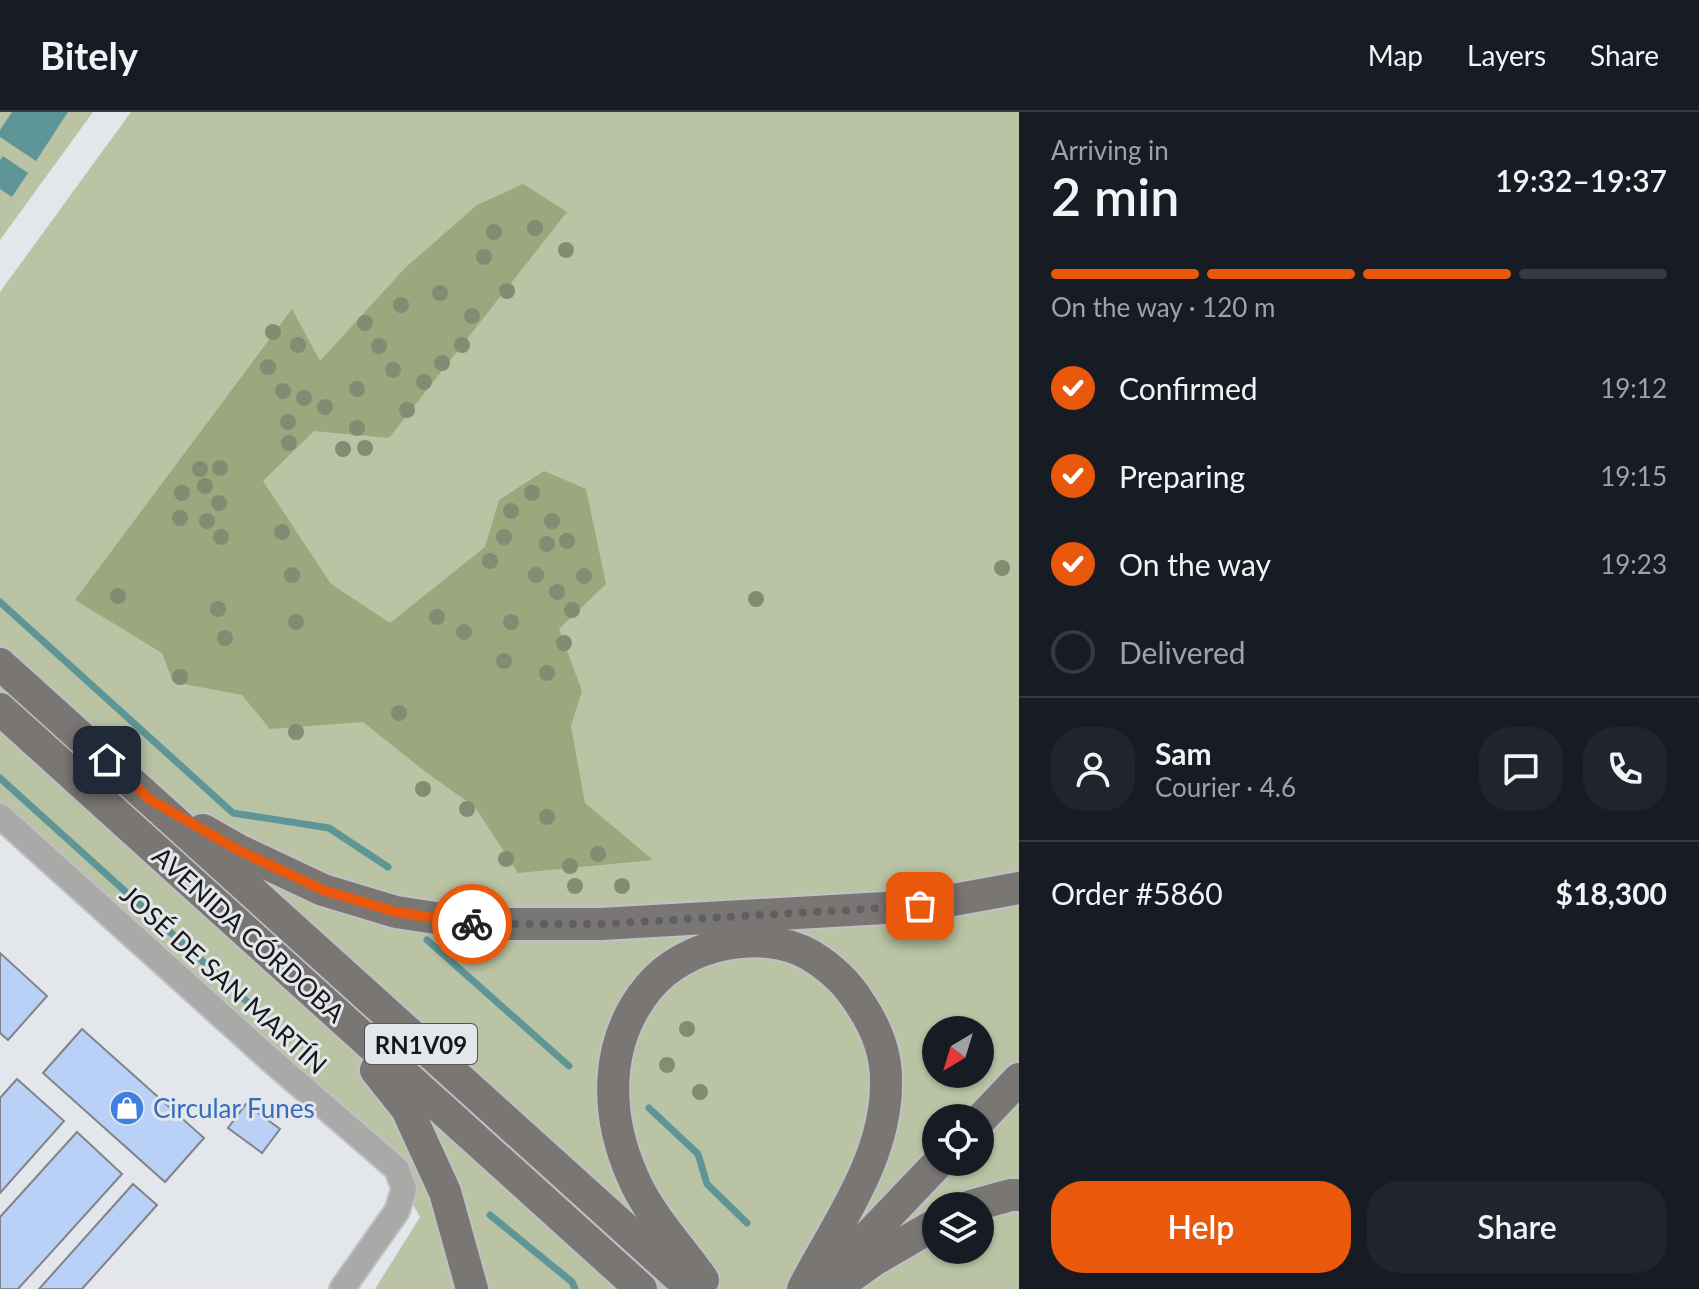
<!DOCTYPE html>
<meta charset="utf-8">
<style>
body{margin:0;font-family:Lato,sans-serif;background:#20242c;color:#f1f3f6;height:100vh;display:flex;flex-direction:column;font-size:30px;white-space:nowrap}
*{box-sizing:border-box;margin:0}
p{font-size:26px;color:#9ea1a6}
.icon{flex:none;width:44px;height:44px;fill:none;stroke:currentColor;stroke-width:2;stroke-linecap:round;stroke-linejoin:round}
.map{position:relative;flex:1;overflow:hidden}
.details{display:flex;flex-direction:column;background:#171b24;width:680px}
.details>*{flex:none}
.needle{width:52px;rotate:218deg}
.buttons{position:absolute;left:922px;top:904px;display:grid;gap:16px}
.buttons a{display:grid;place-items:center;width:72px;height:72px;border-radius:50%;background:#171b24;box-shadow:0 2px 6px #0004;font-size:40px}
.pin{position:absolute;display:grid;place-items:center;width:68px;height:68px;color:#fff;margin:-34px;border-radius:16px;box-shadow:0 4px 12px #0006}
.courier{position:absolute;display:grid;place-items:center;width:80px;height:80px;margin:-40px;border:6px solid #ea580c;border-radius:50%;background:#fff;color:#222;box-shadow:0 2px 10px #0007}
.overview em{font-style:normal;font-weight:600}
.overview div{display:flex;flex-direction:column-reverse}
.overview{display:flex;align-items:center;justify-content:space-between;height:136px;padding:0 32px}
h1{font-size:52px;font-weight:600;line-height:60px}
.bar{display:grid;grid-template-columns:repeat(4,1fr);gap:12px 8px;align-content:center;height:96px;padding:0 32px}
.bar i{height:10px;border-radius:6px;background:#363941}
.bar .on{background:#ea580c}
.bar p{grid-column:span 4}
.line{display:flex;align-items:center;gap:20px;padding:0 32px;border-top:2px solid #363941}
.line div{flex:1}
.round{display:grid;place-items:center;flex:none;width:84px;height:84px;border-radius:32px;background:#20242c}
ol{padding:0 32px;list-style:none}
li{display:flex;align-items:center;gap:24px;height:88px}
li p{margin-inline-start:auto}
li .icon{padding:8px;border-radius:50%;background:#ea580c;color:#fff;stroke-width:4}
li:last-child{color:#9ea1a6}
li i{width:44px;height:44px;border:4px solid #363941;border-radius:50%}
.cta{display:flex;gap:16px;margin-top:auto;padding:16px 32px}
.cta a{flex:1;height:92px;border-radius:32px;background:#ea580c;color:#fff;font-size:32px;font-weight:600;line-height:92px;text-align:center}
.cta a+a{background:#20242c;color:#f1f3f6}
header{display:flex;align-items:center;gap:48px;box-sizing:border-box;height:112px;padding:0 40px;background:#171b24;border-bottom:2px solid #363941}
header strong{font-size:38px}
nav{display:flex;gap:44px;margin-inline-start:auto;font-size:28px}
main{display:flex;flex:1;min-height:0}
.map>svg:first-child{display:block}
.green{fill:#bac3a4;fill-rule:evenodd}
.forest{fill:#9ca77e}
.water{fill:#5e9697}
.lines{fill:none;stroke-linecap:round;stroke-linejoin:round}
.stream{stroke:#5e9697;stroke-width:7}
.building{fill:#b9d1f7;stroke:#818388;stroke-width:2}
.minor-casing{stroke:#bec1c5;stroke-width:28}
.major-casing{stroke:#bec1c5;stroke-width:36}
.minor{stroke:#aba9a8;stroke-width:24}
.major{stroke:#7a7674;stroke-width:32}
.tree{fill:#848b73}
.done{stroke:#5e5f62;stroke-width:8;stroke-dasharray:0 14.4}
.route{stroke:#ea580c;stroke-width:10}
.labels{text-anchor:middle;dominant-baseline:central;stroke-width:6;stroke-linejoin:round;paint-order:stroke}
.shield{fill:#e3e6eb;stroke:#545558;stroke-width:2}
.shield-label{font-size:24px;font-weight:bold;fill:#161719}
.street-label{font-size:26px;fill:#161719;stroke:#e3e6eb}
.shop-label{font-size:26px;fill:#366cbe;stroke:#e3e6eb;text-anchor:start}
</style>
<header>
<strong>Bitely</strong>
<nav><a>Map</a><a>Layers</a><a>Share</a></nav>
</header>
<main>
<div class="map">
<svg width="1019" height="1177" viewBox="0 0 1019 1177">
<rect width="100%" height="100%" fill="#e3e6eb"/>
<!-- green -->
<path class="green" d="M0 0H93L0 128Z
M131 0H1019V1177H375L420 1105 404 1077 0 704V180ZM936 918H980V962H936ZM936 1006H980V1050H936ZM936 1094H980V1138H936Z"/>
<!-- forest -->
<path class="forest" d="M523 72 567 100 389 326 314 319 263 369 331 472 390 511 485 435 499 388 544 359 586 377 606 472 559 517 582 579 571 614 585 691 653 748 518 761 475 695 427 661 363 610 270 617 242 583 173 570 162 541 75 488 292 197 320 249 405 156 477 93Z"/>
<!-- water -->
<path class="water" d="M12 0H68L36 49 0 25V18Z
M3 44 28 61 12 85 0 77V48Z"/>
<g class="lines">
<!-- stream -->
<path class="stream" d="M0 490 233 701 329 716 388 755
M0 666 273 913
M427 828 569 954
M649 996 698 1042 707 1072 747 1111
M490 1103 572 1170 575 1177"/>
</g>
<!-- building -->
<path class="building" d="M0 841 47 884 8 928 0 921Z
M82 917 204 1026 165 1070 43 961Z
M17 967 64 1009 0 1081V986Z
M246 992 280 1017 262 1041 228 1016Z
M77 1020 122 1062 18 1177H0V1105Z
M133 1072 157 1093 82 1177H39Z"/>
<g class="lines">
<!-- minor casing -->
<g class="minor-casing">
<path id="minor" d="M0 704 272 949 397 1057 404 1077 397 1099 342 1177"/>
</g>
<!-- major casing -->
<g class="major-casing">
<path id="major" d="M0 552 692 1177
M0 597 641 1177
M203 718 238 738 323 778 396 800 475 812H601L920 794 1019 776
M376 958 407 997 445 1080 472 1177
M980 1008 1019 967
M971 1094 1011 1083H1019
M703 1168C679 1134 648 1102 632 1063 605 1001 604 929 649 875 684 832 761 815 810 843 830 855 849 873 861 893 877 917 887 943 886 972 886 1047 836 1113 803 1177
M846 1168 874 1148 936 1112
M818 1177 939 1050"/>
</g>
<!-- minor -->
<use href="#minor" class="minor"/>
<!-- major -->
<use href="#major" class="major"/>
</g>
<!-- trees -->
<g class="tree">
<circle cx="535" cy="116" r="8"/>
<circle cx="494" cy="120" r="8"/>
<circle cx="566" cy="138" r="8"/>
<circle cx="484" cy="145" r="8"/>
<circle cx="507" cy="179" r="8"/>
<circle cx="440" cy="181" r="8"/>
<circle cx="401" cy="193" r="8"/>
<circle cx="472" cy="204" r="8"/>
<circle cx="365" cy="211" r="8"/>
<circle cx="273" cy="220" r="8"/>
<circle cx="298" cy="233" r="8"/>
<circle cx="462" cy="233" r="8"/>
<circle cx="379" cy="234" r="8"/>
<circle cx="442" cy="251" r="8"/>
<circle cx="268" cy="255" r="8"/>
<circle cx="393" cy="258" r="8"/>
<circle cx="424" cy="270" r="8"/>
<circle cx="357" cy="277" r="8"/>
<circle cx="283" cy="279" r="8"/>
<circle cx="304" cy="286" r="8"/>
<circle cx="325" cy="295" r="8"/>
<circle cx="407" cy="298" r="8"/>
<circle cx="288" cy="310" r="8"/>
<circle cx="357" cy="316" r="8"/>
<circle cx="289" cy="331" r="8"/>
<circle cx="365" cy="336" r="8"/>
<circle cx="343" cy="337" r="8"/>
<circle cx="220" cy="356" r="8"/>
<circle cx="200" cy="357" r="8"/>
<circle cx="205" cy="374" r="8"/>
<circle cx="182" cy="381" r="8"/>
<circle cx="532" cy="381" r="8"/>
<circle cx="219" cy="391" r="8"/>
<circle cx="511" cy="399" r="8"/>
<circle cx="180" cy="406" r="8"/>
<circle cx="207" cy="409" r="8"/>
<circle cx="552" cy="409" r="8"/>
<circle cx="282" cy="420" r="8"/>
<circle cx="221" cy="425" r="8"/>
<circle cx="504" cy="425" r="8"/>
<circle cx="567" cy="429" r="8"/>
<circle cx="547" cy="432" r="8"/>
<circle cx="490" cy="449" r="8"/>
<circle cx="1002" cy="456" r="8"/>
<circle cx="292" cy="463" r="8"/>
<circle cx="536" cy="463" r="8"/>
<circle cx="584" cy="464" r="8"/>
<circle cx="557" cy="480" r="8"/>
<circle cx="118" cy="484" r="8"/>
<circle cx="756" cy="487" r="8"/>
<circle cx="218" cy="497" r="8"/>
<circle cx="572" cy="498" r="8"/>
<circle cx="437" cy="505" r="8"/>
<circle cx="296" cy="510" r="8"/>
<circle cx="511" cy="510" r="8"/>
<circle cx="464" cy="520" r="8"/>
<circle cx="225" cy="526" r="8"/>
<circle cx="564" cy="531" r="8"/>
<circle cx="504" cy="549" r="8"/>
<circle cx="547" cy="561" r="8"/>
<circle cx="180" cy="565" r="8"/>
<circle cx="399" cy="601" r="8"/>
<circle cx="296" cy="620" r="8"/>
<circle cx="423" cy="677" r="8"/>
<circle cx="467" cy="697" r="8"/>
<circle cx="547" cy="705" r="8"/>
<circle cx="598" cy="742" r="8"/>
<circle cx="506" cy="747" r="8"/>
<circle cx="570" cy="754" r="8"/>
<circle cx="575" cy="774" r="8"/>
<circle cx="622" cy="774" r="8"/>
<circle cx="687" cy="917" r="8"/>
<circle cx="667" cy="953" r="8"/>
<circle cx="700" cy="980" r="8"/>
</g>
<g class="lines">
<!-- done -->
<path class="done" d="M472 812H601L920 794"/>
<!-- route -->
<path class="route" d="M107 648 149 687 238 738 323 778 396 800 472 812"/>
</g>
<!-- icons -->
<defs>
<g id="shop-disc" transform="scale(1.8)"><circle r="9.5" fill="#3f7fe0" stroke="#e3e6eb"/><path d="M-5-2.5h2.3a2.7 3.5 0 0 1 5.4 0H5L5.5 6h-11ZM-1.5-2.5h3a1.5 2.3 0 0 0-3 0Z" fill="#fff"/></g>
</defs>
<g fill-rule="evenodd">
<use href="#shop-disc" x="127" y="996"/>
</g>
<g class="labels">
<!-- shield labels -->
<rect class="shield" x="365" y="912" width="112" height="40" rx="6"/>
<g class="shield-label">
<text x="421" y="932">RN1V09</text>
</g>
<!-- street labels -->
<g class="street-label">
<text transform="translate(249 822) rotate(42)">AVENIDA CÓRDOBA</text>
<text transform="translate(224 867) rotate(42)">JOSÉ DE SAN MARTÍN</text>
</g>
<!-- shop labels -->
<g class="shop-label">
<text x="153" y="996">Circular Funes</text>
</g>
</g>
</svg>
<div class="buttons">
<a><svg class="needle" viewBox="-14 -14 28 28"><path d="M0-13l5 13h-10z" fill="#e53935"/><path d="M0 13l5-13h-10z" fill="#9ea1a6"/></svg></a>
<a><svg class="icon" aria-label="locate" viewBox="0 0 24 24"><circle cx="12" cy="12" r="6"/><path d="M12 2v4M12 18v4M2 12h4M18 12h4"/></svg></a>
<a><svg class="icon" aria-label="layers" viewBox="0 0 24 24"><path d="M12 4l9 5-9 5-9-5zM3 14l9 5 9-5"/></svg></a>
</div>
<div class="pin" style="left:920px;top:794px;background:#ea580c"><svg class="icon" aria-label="bag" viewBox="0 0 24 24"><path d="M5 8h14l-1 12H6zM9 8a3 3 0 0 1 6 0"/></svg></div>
<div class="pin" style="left:107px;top:648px;background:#1f2937"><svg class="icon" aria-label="home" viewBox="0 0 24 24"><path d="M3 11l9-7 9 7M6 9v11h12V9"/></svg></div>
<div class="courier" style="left:472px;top:812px"><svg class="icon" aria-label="bike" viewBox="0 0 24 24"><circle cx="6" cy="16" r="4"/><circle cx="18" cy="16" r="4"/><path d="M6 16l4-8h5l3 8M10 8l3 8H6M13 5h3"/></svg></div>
</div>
<section class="details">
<div class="overview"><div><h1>2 min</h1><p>Arriving in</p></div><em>19:32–19:37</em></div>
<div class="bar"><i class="on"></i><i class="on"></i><i class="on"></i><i></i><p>On the way · 120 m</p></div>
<ol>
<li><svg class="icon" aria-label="check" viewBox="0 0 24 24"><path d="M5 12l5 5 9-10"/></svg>Confirmed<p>19:12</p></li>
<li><svg class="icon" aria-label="check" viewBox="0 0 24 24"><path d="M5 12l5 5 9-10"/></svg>Preparing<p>19:15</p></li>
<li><svg class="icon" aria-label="check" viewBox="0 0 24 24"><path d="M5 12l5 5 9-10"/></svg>On the way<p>19:23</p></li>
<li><i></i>Delivered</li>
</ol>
<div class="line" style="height:144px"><a class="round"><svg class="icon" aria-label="person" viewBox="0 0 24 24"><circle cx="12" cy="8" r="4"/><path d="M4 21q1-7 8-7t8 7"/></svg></a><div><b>Sam</b><p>Courier · 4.6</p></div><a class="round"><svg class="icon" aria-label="chat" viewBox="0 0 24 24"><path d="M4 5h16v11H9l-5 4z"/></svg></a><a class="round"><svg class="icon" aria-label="phone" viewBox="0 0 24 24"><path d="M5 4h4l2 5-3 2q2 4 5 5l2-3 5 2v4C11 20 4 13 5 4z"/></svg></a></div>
<div class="line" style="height:104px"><div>Order #5860</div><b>$18,300</b></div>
<div class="cta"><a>Help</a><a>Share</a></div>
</section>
</main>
